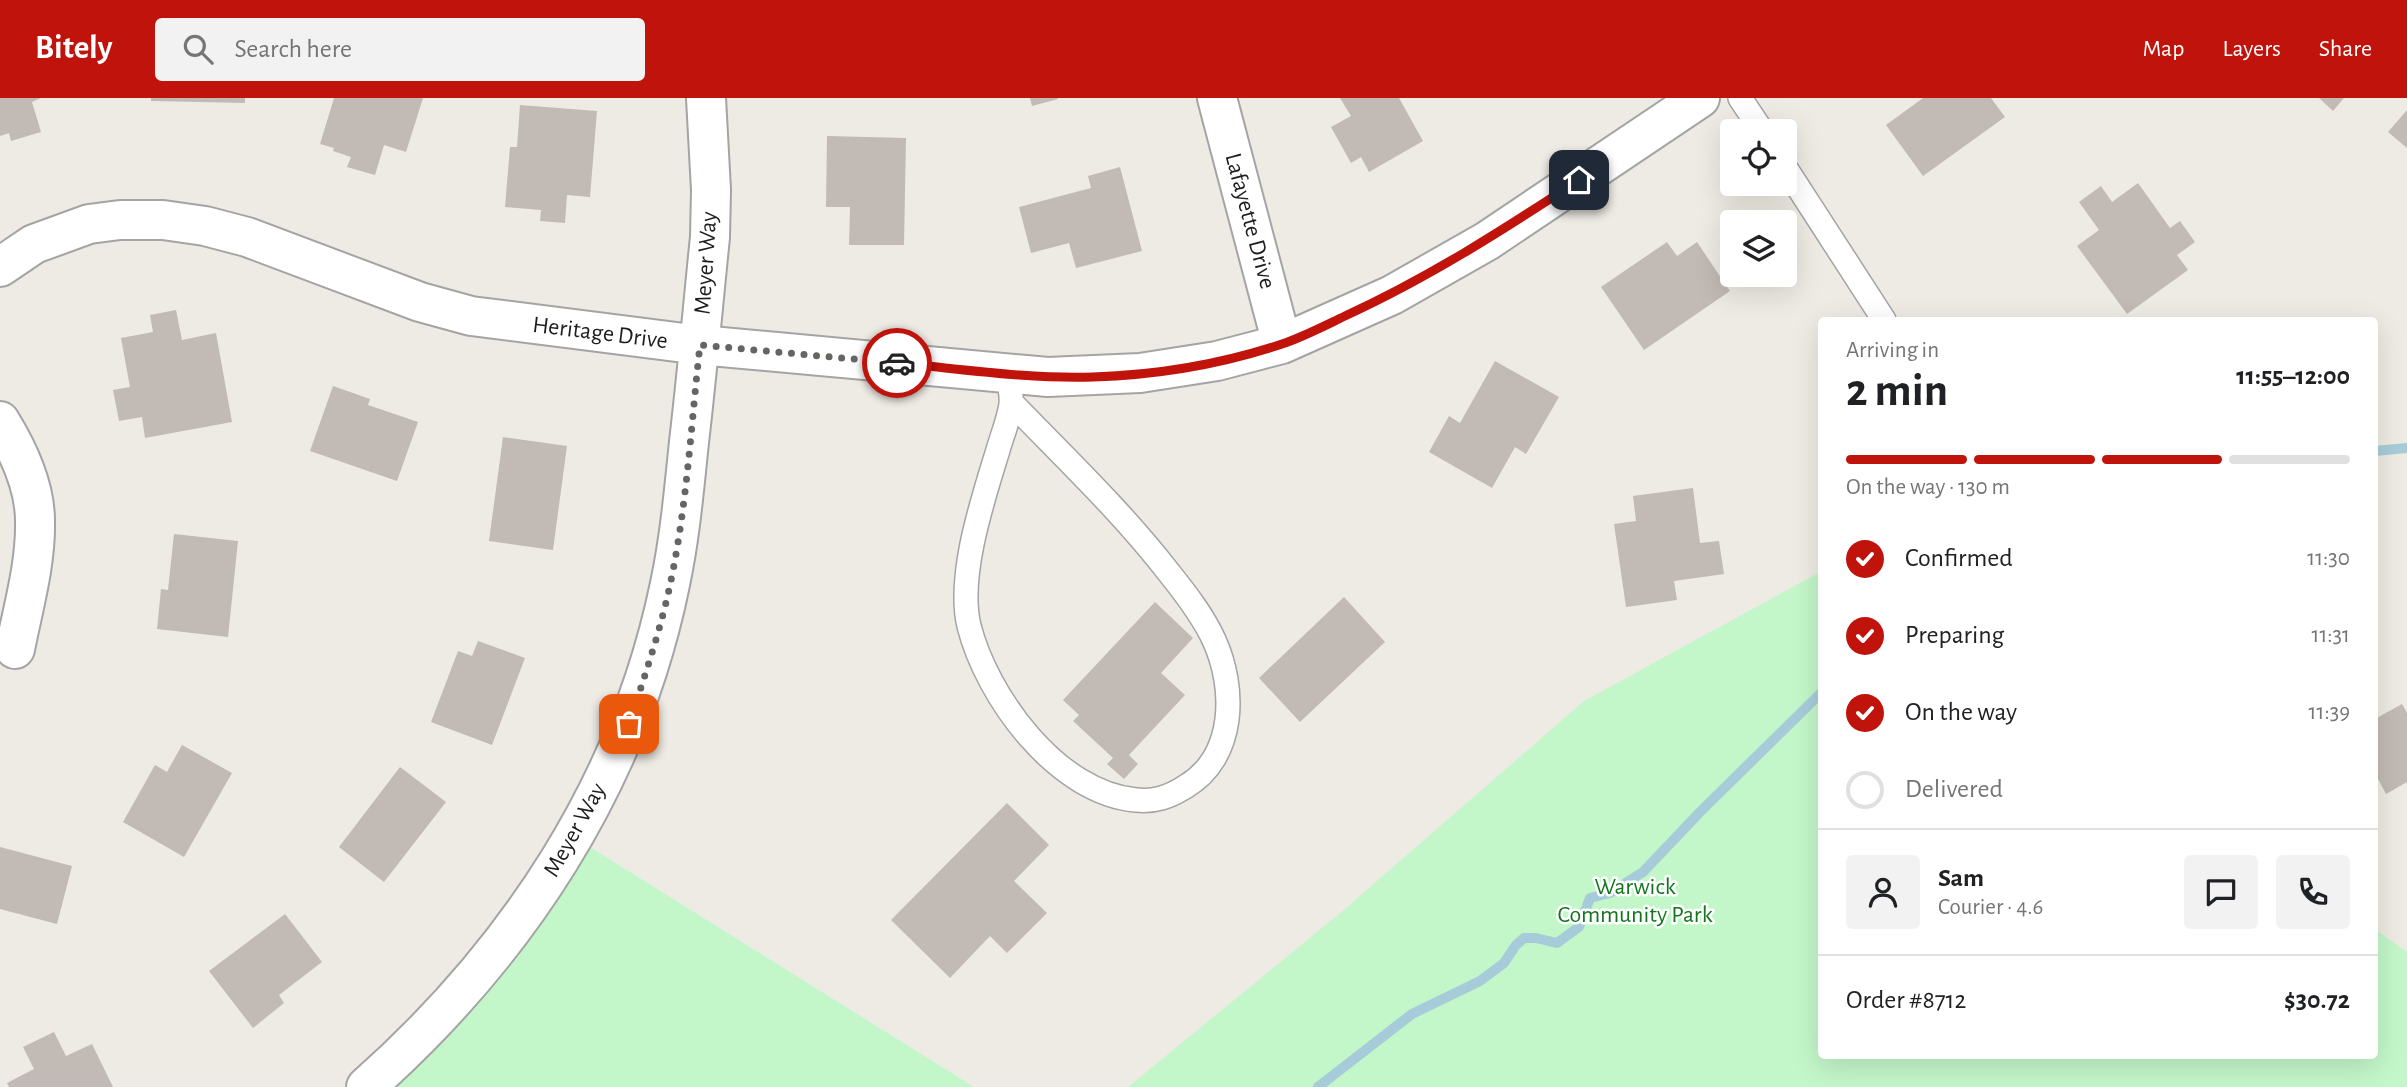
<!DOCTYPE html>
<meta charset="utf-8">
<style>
body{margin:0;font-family:"Alegreya Sans",sans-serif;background:#f2f2f2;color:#202124;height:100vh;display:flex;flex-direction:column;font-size:26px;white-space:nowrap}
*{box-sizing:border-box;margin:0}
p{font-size:23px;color:#757577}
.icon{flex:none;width:38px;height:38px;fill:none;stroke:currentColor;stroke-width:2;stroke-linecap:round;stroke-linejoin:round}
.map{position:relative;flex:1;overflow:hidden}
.drawer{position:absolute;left:1818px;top:219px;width:560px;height:742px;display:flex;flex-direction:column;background:#fff;border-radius:7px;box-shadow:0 7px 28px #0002}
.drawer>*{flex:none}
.controls{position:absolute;left:1720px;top:21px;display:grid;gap:14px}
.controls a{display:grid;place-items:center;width:77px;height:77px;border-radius:7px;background:#fff;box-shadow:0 7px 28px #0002;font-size:35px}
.pin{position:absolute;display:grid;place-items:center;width:60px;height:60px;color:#fff;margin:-30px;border-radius:14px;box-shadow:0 4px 10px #0006}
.courier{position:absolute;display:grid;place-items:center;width:70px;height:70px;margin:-35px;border:5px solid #bf130b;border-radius:50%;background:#fff;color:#222;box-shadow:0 2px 9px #0007}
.summary em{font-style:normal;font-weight:700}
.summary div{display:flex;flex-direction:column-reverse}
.summary{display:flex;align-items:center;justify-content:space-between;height:119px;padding:0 28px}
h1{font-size:46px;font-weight:700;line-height:52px}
.bar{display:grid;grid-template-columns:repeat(4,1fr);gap:10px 7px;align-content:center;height:84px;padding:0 28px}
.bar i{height:9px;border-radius:5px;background:#e0e0e0}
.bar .current{background:#bf130b}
.bar p{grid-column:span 4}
.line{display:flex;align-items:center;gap:18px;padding:0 28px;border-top:2px solid #e0e0e0}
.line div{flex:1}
.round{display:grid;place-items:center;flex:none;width:74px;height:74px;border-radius:7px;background:#f2f2f2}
ol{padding:0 28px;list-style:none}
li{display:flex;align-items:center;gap:21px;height:77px}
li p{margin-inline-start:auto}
li .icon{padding:7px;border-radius:50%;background:#bf130b;color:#fff;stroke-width:4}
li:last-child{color:#757577}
li i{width:38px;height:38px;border:4px solid #e0e0e0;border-radius:50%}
header{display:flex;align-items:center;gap:42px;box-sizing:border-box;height:98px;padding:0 35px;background:#bf130b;color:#fff}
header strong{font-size:33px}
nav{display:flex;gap:38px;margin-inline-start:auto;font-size:24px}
.search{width:490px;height:63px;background:#f2f2f2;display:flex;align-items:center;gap:18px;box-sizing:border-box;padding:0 24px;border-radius:7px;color:#757577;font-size:26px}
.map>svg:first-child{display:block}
.park{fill:#c3f6c9}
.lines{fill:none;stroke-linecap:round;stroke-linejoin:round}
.stream{stroke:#a7ccd9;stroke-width:10}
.building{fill:#c2bab4}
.service-casing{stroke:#a4a4a4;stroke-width:26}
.minor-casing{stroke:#a4a4a4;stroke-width:42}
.service{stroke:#fff;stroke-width:23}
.minor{stroke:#fff;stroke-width:38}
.done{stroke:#666563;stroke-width:7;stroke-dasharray:0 12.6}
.route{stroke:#bf130b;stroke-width:9}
.labels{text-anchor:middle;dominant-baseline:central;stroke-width:5;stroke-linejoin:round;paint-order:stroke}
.street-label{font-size:24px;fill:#1d1d1d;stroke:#fff}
.park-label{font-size:24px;fill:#12751e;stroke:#fff}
</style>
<header>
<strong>Bitely</strong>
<div class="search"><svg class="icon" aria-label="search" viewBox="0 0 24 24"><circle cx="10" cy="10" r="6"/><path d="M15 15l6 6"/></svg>Search here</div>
<nav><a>Map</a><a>Layers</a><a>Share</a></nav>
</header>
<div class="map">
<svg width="2407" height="989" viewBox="0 0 2407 989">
<rect width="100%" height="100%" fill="#eeebe4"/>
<!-- park -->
<path class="park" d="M1822 473V957H2375V831L2407 854V989H1128L1339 816 1584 603Z
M574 739 974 989H365Z"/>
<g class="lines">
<!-- stream -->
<path class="stream" d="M2375 353 2407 350
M1318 989 1412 916 1480 883 1504 865 1516 847 1524 840H1536L1557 845 1579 829 1590 800 1610 795 1643 774 1701 713 1822 594"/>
</g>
<!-- building -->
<path class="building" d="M0 0H41L32 4 41 34 11 43 9 35 0 38Z
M151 0H245V5L151 3Z
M334 0H423L406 54 384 47 375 77 347 69 351 59 333 53 334 50 320 46Z
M1030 0H1058V1L1032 8Z
M1340 0H1399L1423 43 1369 74 1361 59 1351 65 1331 29 1351 18Z
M1923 0H1991L2005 19 1923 78 1886 27Z
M2319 0H2344L2333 13Z
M520 7 597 13 590 99 567 97 565 125 540 123 541 112 505 109 510 49H517Z
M2407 12V50L2388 34Z
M827 38 906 40 904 147H849L850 109H826Z
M1120 69 1142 153 1076 170 1069 145 1031 155 1019 109 1091 90 1088 78Z
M2138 85 2170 130 2180 123 2195 144 2177 157 2188 172 2127 216 2077 148 2099 132 2079 104 2101 88 2112 104Z
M1667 144 1677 158 1697 144 1730 193 1644 252 1601 189Z
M176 212 182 242 216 235 232 324 145 340 142 319 119 323 113 292 130 289 121 240 153 234 150 217Z
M1495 263 1559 299 1526 356 1515 349 1492 390 1429 354 1449 318 1460 325Z
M333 288 370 301 368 307 418 324 397 383 310 353Z
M503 339 567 348 553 452 489 443Z
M1693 390 1700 445 1719 443 1724 476 1674 483 1677 502 1626 509 1614 426 1636 423 1633 398Z
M174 436 238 443 228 539 157 531 161 491 168 492Z
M1344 499 1385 544 1300 624 1259 580Z
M1155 504 1193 540 1161 575 1185 597 1129 657 1138 666 1124 681 1107 666 1113 660 1073 623 1079 617 1063 602Z
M478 543 525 560 492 647 431 624 458 553 472 558Z
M2402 606 2407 615V684L2386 696 2375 675V621Z
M182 647 232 675 184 759 123 724 155 667 167 674Z
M400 669 446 704 384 784 339 749Z
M1007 705 1049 747 1014 783 1047 815 1007 855 990 838 950 880 891 822Z
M0 749 72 768 57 826 0 811Z
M285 816 322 864 279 897 284 905 253 930 209 873Z
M54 934 66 958 92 946 113 989H9L7 985 34 971 23 949Z"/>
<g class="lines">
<!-- service casing -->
<g class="service-casing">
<path id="service" d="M1740 0 1762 33
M1785 69 1884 222
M1008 275C1009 285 1012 297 1011 306 1009 321 1002 338 998 352 983 401 957 478 969 528 987 599 1057 695 1136 702 1155 704 1169 699 1185 689 1236 659 1236 590 1214 542 1203 518 1186 496 1170 476 1122 414 1066 361 1012 305"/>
</g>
<!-- minor casing -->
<g class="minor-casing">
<path id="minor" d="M1217 0 1282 246
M0 169 34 146 89 126 120 122H163L205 128 247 139 420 204 471 218 700 247 1048 279 1140 275 1217 263 1282 246 1392 197 1487 143 1700 0
M0 323C18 352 35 388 35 423 36 466 23 510 15 551
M366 989C517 855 629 686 670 486 680 439 684 392 689 344 697 276 703 207 710 139L711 92 706 0"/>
</g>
<!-- service -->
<use href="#service" class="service"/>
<!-- minor -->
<use href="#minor" class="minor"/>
</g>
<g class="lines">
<!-- done -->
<path class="done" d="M629 626C644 580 660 534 670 487 687 408 691 327 700 247L897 265"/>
<!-- route -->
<path class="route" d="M897 265C962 271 1028 281 1093 279 1156 277 1222 266 1282 246 1303 239 1324 228 1345 218 1428 180 1503 132 1579 82"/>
</g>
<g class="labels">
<!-- street labels -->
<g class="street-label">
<text transform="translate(1250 123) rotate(75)">Lafayette Drive</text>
<text transform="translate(706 165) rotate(-86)">Meyer Way</text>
<text transform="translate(600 235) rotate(7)">Heritage Drive</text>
<text transform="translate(575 732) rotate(-61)">Meyer Way</text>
</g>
<!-- park labels -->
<g class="park-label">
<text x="1635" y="789">Warwick<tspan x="1635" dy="28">Community Park</tspan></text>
</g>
</g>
</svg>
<div class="controls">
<a><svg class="icon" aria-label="locate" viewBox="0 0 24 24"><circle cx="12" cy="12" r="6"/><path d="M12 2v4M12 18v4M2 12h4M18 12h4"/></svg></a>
<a><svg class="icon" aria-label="layers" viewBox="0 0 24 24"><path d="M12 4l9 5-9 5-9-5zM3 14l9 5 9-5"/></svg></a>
</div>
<div class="pin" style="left:629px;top:626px;background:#ea580c"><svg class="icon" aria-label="bag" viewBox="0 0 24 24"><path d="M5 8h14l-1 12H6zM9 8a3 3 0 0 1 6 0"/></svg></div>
<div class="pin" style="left:1579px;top:82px;background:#1f2937"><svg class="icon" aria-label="home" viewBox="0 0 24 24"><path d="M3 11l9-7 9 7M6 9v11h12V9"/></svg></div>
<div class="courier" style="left:897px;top:265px"><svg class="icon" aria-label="car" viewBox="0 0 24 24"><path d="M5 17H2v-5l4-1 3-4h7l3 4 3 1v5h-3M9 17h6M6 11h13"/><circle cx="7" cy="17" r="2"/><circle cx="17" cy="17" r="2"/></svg></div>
<section class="drawer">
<div class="summary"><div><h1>2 min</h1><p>Arriving in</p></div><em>11:55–12:00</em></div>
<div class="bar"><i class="current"></i><i class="current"></i><i class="current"></i><i></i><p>On the way · 130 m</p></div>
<ol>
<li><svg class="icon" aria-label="check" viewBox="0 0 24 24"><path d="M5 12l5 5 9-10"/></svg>Confirmed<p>11:30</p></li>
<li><svg class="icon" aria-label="check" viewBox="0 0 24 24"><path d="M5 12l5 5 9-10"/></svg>Preparing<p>11:31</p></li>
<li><svg class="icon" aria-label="check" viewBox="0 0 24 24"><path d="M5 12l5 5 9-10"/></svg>On the way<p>11:39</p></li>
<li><i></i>Delivered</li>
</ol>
<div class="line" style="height:126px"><a class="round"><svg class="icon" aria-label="person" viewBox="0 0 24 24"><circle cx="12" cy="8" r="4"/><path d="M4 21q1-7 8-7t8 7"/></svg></a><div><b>Sam</b><p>Courier · 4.6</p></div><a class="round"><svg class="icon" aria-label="chat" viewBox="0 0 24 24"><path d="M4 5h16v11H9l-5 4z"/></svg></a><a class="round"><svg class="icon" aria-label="phone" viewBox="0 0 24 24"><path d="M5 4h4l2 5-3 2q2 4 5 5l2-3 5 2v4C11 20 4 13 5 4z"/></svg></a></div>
<div class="line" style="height:91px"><div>Order #8712</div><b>$30.72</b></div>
</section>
</div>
